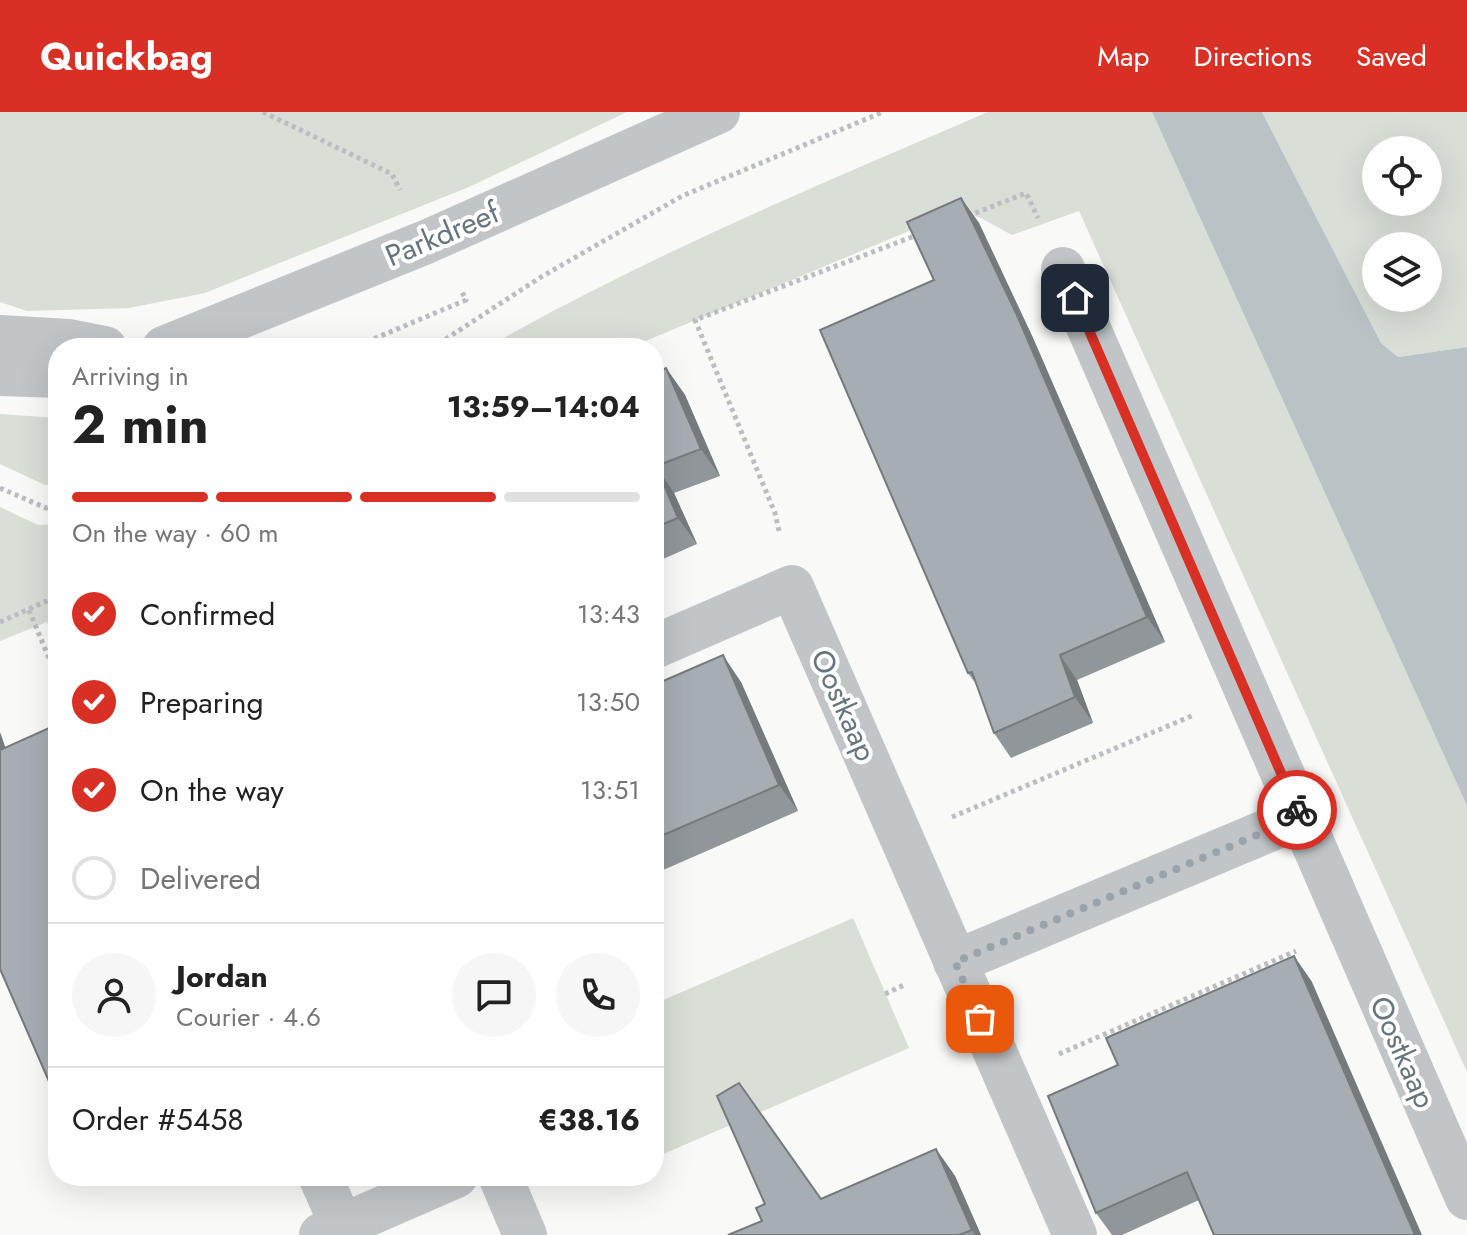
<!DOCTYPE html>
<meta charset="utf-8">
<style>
body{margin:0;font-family:Jost,sans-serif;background:#f6f6f6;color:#222;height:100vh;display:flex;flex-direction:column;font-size:30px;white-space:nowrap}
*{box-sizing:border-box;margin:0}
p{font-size:26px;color:#767676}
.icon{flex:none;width:44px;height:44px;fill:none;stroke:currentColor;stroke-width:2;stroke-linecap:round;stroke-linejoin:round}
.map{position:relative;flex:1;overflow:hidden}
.side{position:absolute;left:48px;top:226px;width:616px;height:848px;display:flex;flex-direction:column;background:#fff;border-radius:32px;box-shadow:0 8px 32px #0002}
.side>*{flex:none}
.controls{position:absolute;left:1362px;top:24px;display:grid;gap:16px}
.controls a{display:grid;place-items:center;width:80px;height:80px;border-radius:50%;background:#fff;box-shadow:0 8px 32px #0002;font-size:40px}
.pin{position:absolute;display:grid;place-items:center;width:68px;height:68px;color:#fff;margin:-34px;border-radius:16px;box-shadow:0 4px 12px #0006}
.courier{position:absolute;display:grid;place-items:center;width:80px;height:80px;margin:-40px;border:6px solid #d93025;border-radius:50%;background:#fff;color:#222;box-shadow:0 2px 10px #0007}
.overview em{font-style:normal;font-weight:700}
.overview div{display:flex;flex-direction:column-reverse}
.overview{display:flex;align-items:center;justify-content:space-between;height:136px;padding:0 24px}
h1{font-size:52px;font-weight:700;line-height:60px}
.bar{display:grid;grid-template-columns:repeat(4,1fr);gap:12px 8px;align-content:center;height:96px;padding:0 24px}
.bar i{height:10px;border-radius:6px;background:#e0e0e0}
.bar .current{background:#d93025}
.bar p{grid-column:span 4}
.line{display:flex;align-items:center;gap:20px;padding:0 24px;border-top:2px solid #e0e0e0}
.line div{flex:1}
.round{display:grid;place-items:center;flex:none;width:84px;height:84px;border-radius:42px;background:#f6f6f6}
ol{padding:0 24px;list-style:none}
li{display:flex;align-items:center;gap:24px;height:88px}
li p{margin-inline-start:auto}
li .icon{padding:8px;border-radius:50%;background:#d93025;color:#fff;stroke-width:4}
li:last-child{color:#767676}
li i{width:44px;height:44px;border:4px solid #e0e0e0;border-radius:50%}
header{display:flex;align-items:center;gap:48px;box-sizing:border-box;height:112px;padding:0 40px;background:#d93025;color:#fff}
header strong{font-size:38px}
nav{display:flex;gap:44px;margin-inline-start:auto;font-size:28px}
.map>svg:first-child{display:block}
.green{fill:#d9ded7;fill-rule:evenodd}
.water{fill:#b9c3c6}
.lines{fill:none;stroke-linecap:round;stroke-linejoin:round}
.path{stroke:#bbbec0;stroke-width:5;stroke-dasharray:4 4;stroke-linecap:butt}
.minor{stroke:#c1c5c8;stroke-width:44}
.wall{fill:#90969a}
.shaded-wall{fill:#757a7d}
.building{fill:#a7aeb3;stroke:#757a7d;stroke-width:2}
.done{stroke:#9aa3a9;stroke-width:8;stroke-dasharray:0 14.4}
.route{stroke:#d93025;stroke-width:10}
.labels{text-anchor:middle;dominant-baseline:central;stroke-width:8;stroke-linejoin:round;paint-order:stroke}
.street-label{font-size:30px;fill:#67757e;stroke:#fff}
</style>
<header>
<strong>Quickbag</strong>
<nav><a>Map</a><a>Directions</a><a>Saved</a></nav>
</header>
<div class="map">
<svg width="1467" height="1123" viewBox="0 0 1467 1123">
<rect width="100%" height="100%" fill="#f9f9f8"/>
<!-- green -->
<path class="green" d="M0 0H627L469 75 205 181 129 196 27 199 0 190Z
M988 0H1152L1467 694V960L1079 99 1012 123 979 105 952 101 629 236H486C649 143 816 74 988 0Z
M1262 0H1467V235L1398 245 1381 231ZM1376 38H1428V90H1376ZM1376 134H1428V186H1376Z
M0 302 58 306V373H45L0 352Z
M0 395 38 413 58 412V534L47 510 0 529Z
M853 806 909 936 654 1046V892Z"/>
<!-- water -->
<path class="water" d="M1152 0H1262L1381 231 1398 245 1467 235V694Z"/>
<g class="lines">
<!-- path -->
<path class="path" d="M263 0 392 62 400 78
M968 104 1026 81 1038 106
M352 236 466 188 461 178
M432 236 541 165 682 84 883 0
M0 376 46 396 58 393
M779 419 775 401 695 208 917 123
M29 498 58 568
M0 510 58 484
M952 705 1194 603
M885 882 906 872
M1059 942 1296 839"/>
<!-- minor -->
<path class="minor" d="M1063 157 1467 1086
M0 225 69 229 105 236
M164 236 426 130 718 0
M0 262 58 264
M654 535 792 475 1075 1123
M955 850 1300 705
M320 1064 346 1123
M500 1064 525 1123
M321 1123 456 1064"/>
</g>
<!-- wall -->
<path class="wall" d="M961 86 979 111 1033 226 1165 530 1077 568 1093 611 1011 646 994 621 976 572 968 561 934 168Z
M666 256 685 283 720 364 674 381 697 432 654 451V262Z
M741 570 798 699 654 762V573Z
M1294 844 1312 870 1199 1088 1122 1123H1112L1096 1101 1118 953Z
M936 1037 955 1064 981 1123H728L762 1109 765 1092 821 1087Z"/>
<!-- shaded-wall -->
<path class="shaded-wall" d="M961 86 979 111 1033 226 1165 530 1147 505Z
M666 256 685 283 720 364 701 337Z
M656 354 674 381 697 432 678 406Z
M723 543 741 570 798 699 779 673Z
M1060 543 1077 568 1093 611 1075 585Z
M49 616 58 628V636Z
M0 620 16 665 0 642Z
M1294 844 1312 870 1422 1123H1415Z
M936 1037 955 1064 981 1123H975L972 1118Z"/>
<!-- building -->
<path class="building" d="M961 86 1016 201 1147 505 1060 543 1075 585 994 621 972 560 968 561 820 218 934 168 907 110Z
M666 256 701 337 656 354 678 406 654 416V262Z
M723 543 779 673 654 727V573Z
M49 616 58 636V990L0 857V638Z
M1294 844 1415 1123H1214L1187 1060 1096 1101 1048 984 1118 953 1106 926Z
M739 971 821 1087 936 1037 972 1118 959 1123H728L762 1109 756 1096 765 1092 717 984Z"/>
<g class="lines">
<!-- done -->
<path class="done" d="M980 907 955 850 1300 705 1297 698"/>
<!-- route -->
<path class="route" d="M1075 186 1297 698"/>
</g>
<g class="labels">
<!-- street labels -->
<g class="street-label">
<text transform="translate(442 122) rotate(-23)">Parkdreef</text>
<text transform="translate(844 593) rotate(66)">Oostkaap</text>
<text transform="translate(1403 940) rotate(66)">Oostkaap</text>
</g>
</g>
</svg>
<div class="controls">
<a><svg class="icon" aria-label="locate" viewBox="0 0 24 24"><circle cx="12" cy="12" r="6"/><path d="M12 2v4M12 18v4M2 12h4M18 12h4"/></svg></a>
<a><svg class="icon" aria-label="layers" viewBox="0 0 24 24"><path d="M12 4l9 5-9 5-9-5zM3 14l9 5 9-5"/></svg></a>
</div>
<div class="pin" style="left:980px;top:907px;background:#ea580c"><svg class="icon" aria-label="bag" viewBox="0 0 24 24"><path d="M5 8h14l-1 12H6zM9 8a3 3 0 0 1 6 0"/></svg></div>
<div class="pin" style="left:1075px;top:186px;background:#1f2937"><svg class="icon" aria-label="home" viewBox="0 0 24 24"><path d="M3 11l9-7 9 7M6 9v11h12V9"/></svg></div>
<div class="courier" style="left:1297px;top:698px"><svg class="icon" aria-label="bike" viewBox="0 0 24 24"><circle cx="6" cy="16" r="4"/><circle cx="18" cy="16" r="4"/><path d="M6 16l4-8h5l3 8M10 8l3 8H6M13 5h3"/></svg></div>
<section class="side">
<div class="overview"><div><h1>2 min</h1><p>Arriving in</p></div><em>13:59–14:04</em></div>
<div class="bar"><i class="current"></i><i class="current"></i><i class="current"></i><i></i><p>On the way · 60 m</p></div>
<ol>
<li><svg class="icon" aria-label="check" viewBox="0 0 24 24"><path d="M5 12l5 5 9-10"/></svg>Confirmed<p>13:43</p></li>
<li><svg class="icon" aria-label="check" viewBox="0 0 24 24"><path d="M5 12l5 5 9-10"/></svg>Preparing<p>13:50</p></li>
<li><svg class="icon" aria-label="check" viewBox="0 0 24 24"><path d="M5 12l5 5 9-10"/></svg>On the way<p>13:51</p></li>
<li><i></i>Delivered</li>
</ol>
<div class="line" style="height:144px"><a class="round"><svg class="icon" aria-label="person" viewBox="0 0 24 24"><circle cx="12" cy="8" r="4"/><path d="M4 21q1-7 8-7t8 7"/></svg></a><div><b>Jordan</b><p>Courier · 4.6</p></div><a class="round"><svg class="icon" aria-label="chat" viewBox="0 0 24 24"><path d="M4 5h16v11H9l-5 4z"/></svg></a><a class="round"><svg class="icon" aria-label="phone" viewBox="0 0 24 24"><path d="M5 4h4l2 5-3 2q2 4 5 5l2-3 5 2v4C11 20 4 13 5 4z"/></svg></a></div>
<div class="line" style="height:104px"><div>Order #5458</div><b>€38.16</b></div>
</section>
</div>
